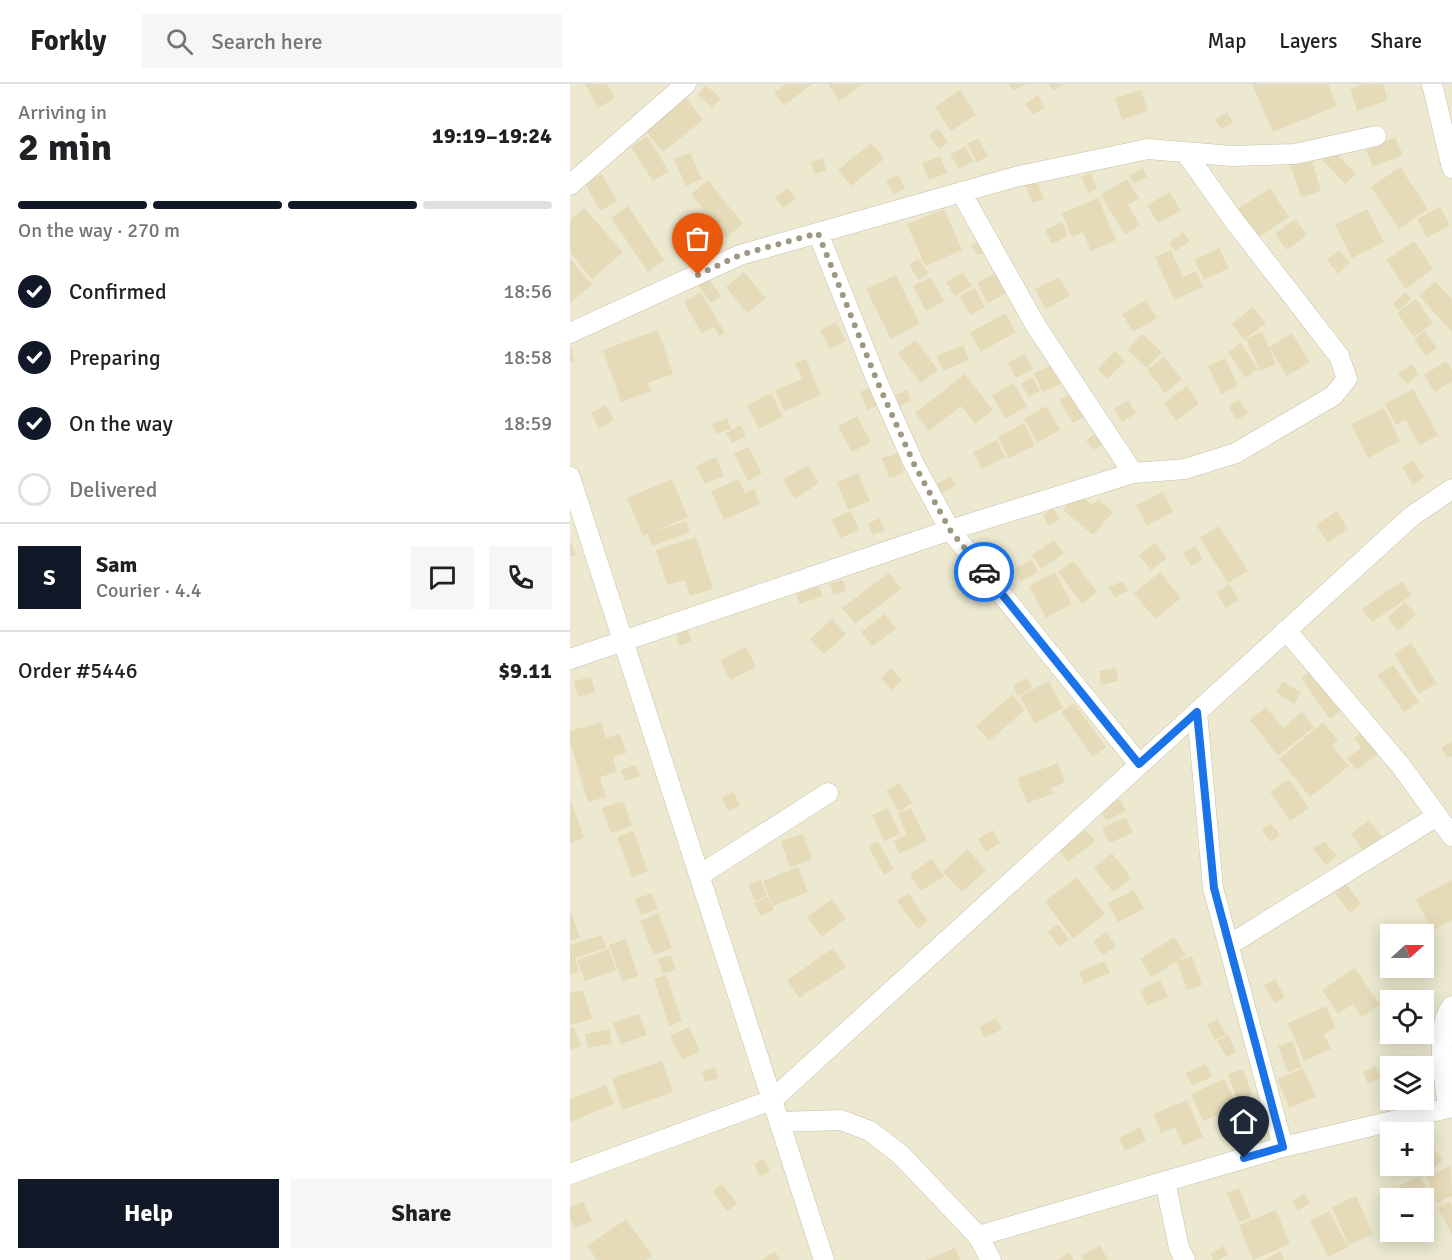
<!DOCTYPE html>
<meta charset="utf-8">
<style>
body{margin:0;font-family:Signika,sans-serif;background:#f6f6f6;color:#202124;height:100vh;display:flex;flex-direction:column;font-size:22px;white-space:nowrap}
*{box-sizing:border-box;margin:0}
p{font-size:20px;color:#757577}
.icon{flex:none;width:33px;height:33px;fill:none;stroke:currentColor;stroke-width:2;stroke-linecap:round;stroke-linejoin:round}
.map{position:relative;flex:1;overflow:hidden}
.side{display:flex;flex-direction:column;background:#fff;width:570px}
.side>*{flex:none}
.needle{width:39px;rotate:69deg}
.tools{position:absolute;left:810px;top:840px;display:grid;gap:12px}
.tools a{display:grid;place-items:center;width:54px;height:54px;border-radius:0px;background:#fff;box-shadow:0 3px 15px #0003;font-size:30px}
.pin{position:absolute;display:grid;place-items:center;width:51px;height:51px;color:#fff;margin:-62px -26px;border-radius:50% 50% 50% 0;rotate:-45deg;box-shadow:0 0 6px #0007}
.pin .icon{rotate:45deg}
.courier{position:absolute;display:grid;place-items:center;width:60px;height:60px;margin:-30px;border:4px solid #1a73e8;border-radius:50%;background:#fff;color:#222;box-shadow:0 2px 8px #0007}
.headline em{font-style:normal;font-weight:700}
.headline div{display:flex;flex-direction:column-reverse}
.headline{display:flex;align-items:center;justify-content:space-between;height:102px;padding:0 18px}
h1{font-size:39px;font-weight:700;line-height:45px}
.bar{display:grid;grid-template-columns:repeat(4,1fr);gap:9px 6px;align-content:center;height:72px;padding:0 18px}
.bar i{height:8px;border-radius:4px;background:#e0e0e0}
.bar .active{background:#111827}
.bar p{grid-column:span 4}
.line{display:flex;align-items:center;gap:15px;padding:0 18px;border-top:2px solid #e0e0e0}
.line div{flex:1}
.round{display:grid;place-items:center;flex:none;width:63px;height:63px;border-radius:0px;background:#f6f6f6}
ol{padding:0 18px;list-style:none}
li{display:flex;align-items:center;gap:18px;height:66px}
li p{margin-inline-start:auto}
li .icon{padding:6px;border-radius:50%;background:#111827;color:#fff;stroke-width:4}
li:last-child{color:#757577}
li i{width:33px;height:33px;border:3px solid #e0e0e0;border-radius:50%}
.primary-button{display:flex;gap:12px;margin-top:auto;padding:12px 18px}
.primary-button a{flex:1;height:69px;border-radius:0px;background:#111827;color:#fff;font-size:24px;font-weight:700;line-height:69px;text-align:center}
.primary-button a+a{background:#f6f6f6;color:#202124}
header{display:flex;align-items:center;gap:36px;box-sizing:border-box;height:84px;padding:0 30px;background:#fff;border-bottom:2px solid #e0e0e0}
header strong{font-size:28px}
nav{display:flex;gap:33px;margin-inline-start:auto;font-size:21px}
.search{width:420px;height:54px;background:#f6f6f6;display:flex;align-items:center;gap:15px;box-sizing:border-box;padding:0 21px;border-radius:0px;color:#757577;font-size:22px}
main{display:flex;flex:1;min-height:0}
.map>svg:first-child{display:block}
.residential{fill:#ece9d0;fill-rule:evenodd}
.building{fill:#e6dbb9}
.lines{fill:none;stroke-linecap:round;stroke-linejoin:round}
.minor-casing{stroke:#c6c0a9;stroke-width:21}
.minor{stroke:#fff;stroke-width:20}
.done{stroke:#9f9881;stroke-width:6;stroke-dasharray:0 10.8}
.route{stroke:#1a73e8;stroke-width:8}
</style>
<header>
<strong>Forkly</strong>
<div class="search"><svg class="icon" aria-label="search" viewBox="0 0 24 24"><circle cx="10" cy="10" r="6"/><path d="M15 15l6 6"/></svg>Search here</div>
<nav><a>Map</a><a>Layers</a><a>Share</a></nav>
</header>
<main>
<section class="side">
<div class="headline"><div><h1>2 min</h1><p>Arriving in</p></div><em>19:19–19:24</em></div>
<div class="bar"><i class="active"></i><i class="active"></i><i class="active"></i><i></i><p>On the way · 270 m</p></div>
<ol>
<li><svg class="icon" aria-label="check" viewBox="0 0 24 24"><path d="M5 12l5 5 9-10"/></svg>Confirmed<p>18:56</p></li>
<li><svg class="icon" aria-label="check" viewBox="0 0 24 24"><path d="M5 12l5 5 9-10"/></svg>Preparing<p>18:58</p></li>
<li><svg class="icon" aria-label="check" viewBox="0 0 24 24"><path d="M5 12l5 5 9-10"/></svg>On the way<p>18:59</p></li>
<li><i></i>Delivered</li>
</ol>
<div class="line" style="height:108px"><b class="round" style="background:#111827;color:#fff">S</b><div><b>Sam</b><p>Courier · 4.4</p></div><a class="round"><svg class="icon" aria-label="chat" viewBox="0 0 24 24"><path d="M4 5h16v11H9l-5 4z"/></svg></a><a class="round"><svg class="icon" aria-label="phone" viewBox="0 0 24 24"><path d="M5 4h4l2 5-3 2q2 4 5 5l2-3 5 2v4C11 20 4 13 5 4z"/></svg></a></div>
<div class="line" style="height:78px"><div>Order #5446</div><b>$9.11</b></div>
<div class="primary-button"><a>Help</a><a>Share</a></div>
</section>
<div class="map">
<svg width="882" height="1176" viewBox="0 0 882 1176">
<rect width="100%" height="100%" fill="#f9f8e3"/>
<!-- residential -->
<path class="residential" d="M0 0H882V1176H0ZM820 850H854V884H820ZM820 916H854V950H820ZM820 982H854V1016H820ZM820 1048H854V1082H820ZM820 1114H854V1148H820Z"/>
<!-- building -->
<path class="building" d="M15 0H37L45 14 28 24Z
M215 0H242L214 22 204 9Z
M258 0H293L269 17Z
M439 0H456L443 7Z
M479 0H494L483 7Z
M682 0H758L767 22 703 48Z
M794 0H813L818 16 787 27 780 5Z
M136 1 151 15 142 24 128 11Z
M390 6 406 31 381 47 365 23Z
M571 6 578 27 552 36 545 14Z
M468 11 475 23 463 31 455 20Z
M116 14 133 36 93 68 75 46Z
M657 28 663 38 652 45 645 36Z
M368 44 378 58 369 65 359 51Z
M77 52 99 87 83 97 61 63Z
M825 53 833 71 803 83 796 66Z
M408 54 418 72 407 78 397 60Z
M301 59 314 75 281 102 268 86Z
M395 62 403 77 389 85 380 70Z
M759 62 786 90 775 100 749 72Z
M738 64 751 107 731 113 717 70Z
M120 69 132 95 116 102 104 75Z
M370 72 377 89 359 96 352 79Z
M253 74 256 87 244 90 241 78Z
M830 83 858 125 829 145 801 103Z
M573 84 577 93 564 100 559 91Z
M520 89 527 104 518 109 511 93Z
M32 90 47 117 30 127 15 99Z
M328 91 335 104 324 110 316 97Z
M465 91 474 115 462 119 453 96Z
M557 95 569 114 558 121 570 141 555 151 531 111Z
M138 96 173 140 156 154 121 110Z
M218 104 226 115 213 124 205 113Z
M700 104 719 133 688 154 668 125Z
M600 108 611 127 588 139 577 121Z
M528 114 546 156 521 167 513 148 502 153 492 129Z
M58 122 94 176 78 188 41 134Z
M870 123 880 141 857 154 847 135Z
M14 124 53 168 22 195 0 169V136Z
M374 125 392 166 355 182 337 140Z
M797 125 814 158 782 174 765 141Z
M725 135 737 151 717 166 705 150Z
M492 138 498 152 482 160 475 146Z
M613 148 620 157 605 167 599 159Z
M410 155 417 166 408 172 401 162Z
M844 157 863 185 836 205 816 176Z
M649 164 659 184 634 196 624 176Z
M601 166 613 193 626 187 633 203 604 216 585 173Z
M769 166 780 179 768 190 757 176Z
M0 174 22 201 0 219Z
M348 175 359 189 349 196 339 181Z
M174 188 196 214 177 229 156 203Z
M393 188 402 202 385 212 376 198Z
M427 188 438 208 418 219 407 199Z
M135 190 151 212 141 219 125 197Z
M326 191 350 240 321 255 296 205Z
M361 193 374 217 356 227 343 202Z
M489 193 500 212 475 225 465 205Z
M865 197 882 215V248L849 212Z
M405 204 415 223 400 231 390 212Z
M131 208 155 249 149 252 144 243 132 250 114 218Z
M835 208 841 215 829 226 823 220Z
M846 215 863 239 844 253 827 229Z
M576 216 587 234 563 248 552 230Z
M683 223 696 239 674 256 662 240Z
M435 229 446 248 411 268 400 249Z
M266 238 276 257 260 265 250 246Z
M88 246 103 290 78 299 81 307 51 318 33 266Z
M855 247 867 264 856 272 844 255Z
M692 248 706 280 690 287 676 255Z
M722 249 740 278 717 292 699 263Z
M572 250 592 268 577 284 558 266Z
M345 256 368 286 351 299 328 269Z
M671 259 688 285 675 294 658 268Z
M0 260 5 277 0 278Z
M393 261 399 276 373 287 367 272Z
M545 267 555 277 537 295 528 285Z
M455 270 463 285 446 294 438 279Z
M594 273 612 295 595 309 577 286Z
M655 274 668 302 651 310 638 282Z
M236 275 251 311 214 327 205 306 232 295 225 279Z
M876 277 882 286V297L865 308 854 291Z
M489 278 497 297 472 308 464 289Z
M841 280 849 290 837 300 828 290Z
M395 290 423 326 405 340 391 322 359 347 345 329Z
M462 293 470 307 459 313 451 300Z
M443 299 457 322 436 335 422 312Z
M617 302 629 320 606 337 594 319Z
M302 303 309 321 297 326 290 308Z
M843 305 868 351 849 361 836 336 826 341 815 320Z
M337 306 341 317 329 322 325 311Z
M506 306 520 330 503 339 489 316Z
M201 309 213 333 189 345 177 321Z
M669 315 678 329 667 336 658 323Z
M558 316 566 329 552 338 544 325Z
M36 321 44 336 29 345 21 329Z
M476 322 490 346 467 359 454 335Z
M814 324 830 357 798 374 781 340Z
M287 332 301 358 282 368 268 342Z
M157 334 161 345 146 350 142 340Z
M454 339 465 361 439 374 428 353Z
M171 341 176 352 162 359 156 349Z
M529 347 536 358 523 366 516 356Z
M427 356 435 373 412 385 403 368Z
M178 363 192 389 178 397 164 370Z
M328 369 334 389 319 394 312 374Z
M146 373 154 392 135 400 126 382Z
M843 376 854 393 843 401 832 383Z
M238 381 249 399 225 415 213 396Z
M288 389 300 417 278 426 267 398Z
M380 392 386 401 370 411 364 402Z
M102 395 118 433 83 448 116 437 120 448 82 462 78 450 73 452 57 414Z
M169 395 175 409 184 405 190 420 154 436 141 407Z
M593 408 603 428 577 442 566 421Z
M507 409 522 421 528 415 543 428 523 451 493 426Z
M483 424 490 435 479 442 473 431Z
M281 427 289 446 270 454 262 435Z
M767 427 778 445 758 459 746 441Z
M309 434 315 446 303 451 298 440Z
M649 442 678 487 658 499 630 454Z
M126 453 143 505 120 512 115 496 97 501 86 466Z
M0 456 6 471 0 473Z
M484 456 494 469 471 485 462 471Z
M585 459 597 474 581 486 569 471Z
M625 462 633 475 621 482 613 469Z
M462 476 468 488 451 497 445 485Z
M503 477 527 508 512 520 488 488Z
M485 488 502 520 476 534 459 502Z
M590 488 611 514 585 535 564 509Z
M319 489 331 505 285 540 272 524Z
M273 496 276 507 263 511 260 499Z
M553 497 558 507 544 514 539 503Z
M832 497 842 511 802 538 792 525Z
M659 500 669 516 656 524 646 508Z
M249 502 253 512 230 520 226 510Z
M835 518 846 530 828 547 817 534Z
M315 530 326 545 302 562 291 548Z
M262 535 276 550 254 570 240 555Z
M118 546 122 558 109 562 106 549Z
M841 559 867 599 849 610 824 570Z
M176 563 186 583 160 596 150 576Z
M748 581 778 622 760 635 731 594Z
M823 581 849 618 834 628 807 591Z
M321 584 332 596 322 606 311 594Z
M546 584 548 597 531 601 529 587Z
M21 593 25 608 8 613 4 597Z
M457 594 462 604 448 612 443 602Z
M479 597 493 624 465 640 450 612Z
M713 597 731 609 724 620 706 608Z
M442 611 455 626 419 657 406 642Z
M504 619 536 663 523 673 491 628Z
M696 623 713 644 732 628 744 643 708 672 680 636Z
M31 638 36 654 50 650 56 669 43 673 47 688 30 693 36 713 18 718 0 659V647Z
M753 638 768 657 762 662 779 682 740 713 709 675Z
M796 646 812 667 787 686 777 675 791 663 784 654Z
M882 657V672L878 674 871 664Z
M488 679 495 698 481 704 483 710 457 719 447 694Z
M66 681 70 692 55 697 51 686Z
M719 695 739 724 720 737 700 708Z
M329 699 342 719 329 728 316 707Z
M164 708 170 722 158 727 152 713Z
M0 714 14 754 0 759Z
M550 715 556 727 536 737 530 726Z
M53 717 62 742 41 749 32 724Z
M318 724 330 750 314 757 302 731Z
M341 724 357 757 329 770 324 757 337 751 328 730Z
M556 733 563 749 539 759 532 744Z
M799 736 813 754 794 768 781 750Z
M701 739 710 751 701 758 692 746Z
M423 746 430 759 416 768 408 755Z
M516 746 525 757 498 778 489 766Z
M63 747 78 787 62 793 47 753Z
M233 750 242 775 220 783 211 757Z
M308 757 324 786 314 791 298 762Z
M754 757 767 772 756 781 743 765Z
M397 765 416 786 392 808 373 788Z
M542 769 561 794 543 808 524 784Z
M362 775 374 792 351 807 340 790Z
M228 783 238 808 203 822 193 797Z
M507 793 535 830 503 855 475 817Z
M191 796 197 812 185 817 178 801Z
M882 796V836L862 847 846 815Z
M776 800 791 820 780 829 765 809Z
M564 806 574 825 548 838 538 819Z
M82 809 88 825 71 831 65 815Z
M338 809 358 837 348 845 327 817Z
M198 813 204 826 191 832 184 819Z
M262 815 276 834 252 853 237 833Z
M0 825 10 854 0 857Z
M88 829 102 864 84 871 70 837Z
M488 840 499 855 489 863 478 848Z
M536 848 546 862 533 871 523 858Z
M32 851 36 864 5 874 9 888 0 890V861Z
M604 853 616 871 582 893 570 875Z
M56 855 68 892 52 897 39 861Z
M263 864 276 883 229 914 217 896Z
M39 865 46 886 15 897 7 876Z
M101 871 106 886 93 890 88 875Z
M622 872 632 901 617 906 607 877Z
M535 877 540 889 514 900 509 888Z
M785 884 810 921 792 933 783 920 768 930 752 906Z
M96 891 112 937 99 942 84 895Z
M705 895 715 913 704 919 694 901Z
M590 896 598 913 577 922 570 906Z
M13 906 22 935 0 941V909Z
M756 922 766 944 754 950 761 965 734 977 718 939Z
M69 930 77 951 51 960 43 939Z
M426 934 432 945 415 954 409 943Z
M647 935 656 950 645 956 637 941Z
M4 943 11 962 0 966V944Z
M119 943 130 967 112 976 100 952Z
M39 945 42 959 18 964 15 950Z
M658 951 666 968 656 973 647 957Z
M722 957 732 983 718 988 708 962Z
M92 977 103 1008 52 1026 42 994Z
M636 980 642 993 622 1002 616 989Z
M805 982 810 994 798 1000 793 988Z
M145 984 148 994 135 998 132 987Z
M733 984 746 1013 719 1024 707 995Z
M673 985 682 1011 667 1016 658 990Z
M654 995 667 1022 633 1037 621 1010Z
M36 1001 44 1020 0 1038V1015Z
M617 1016 633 1053 613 1062 605 1043 591 1049 583 1030Z
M692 1027 694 1038 682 1042 679 1030Z
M570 1043 576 1057 555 1067 549 1054Z
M859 1059 873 1076 853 1093 844 1082H854V1064Z
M194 1075 200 1087 190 1093 184 1080Z
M823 1082H837L839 1085 831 1092Z
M881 1082 882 1112 867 1119 856 1092Z
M850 1092 865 1120 854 1126V1114H836L829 1102Z
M152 1100 167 1120 157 1127 143 1107Z
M669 1104 681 1133 669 1139 657 1109Z
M820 1107 824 1114H820V1136L808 1114Z
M734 1109 740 1119 728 1127 722 1117Z
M786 1112 803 1150 778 1161 762 1123Z
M880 1117 882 1121V1151L868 1124Z
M13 1118 22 1137 4 1144 0 1134V1123Z
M706 1126 720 1160 683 1176 669 1141Z
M759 1127 778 1163 758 1173 740 1137Z
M56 1135 82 1172 76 1176H27L17 1162Z
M530 1161 538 1176H514L511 1172Z
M654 1162 658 1171 648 1176H643L640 1170Z
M385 1164 390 1176H356Z
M205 1167 210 1176H192Z
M710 1167 714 1176H694Z
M499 1168 504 1176H488Z"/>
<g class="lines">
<!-- minor casing -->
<g class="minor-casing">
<path id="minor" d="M862 0 882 84
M0 101 116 0
M391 108 466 242 563 389
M248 149 307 297 344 380 380 446 569 680
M0 249 170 171 445 93 578 65 662 72 725 70 806 52
M0 393 254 1176
M716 546 831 682 882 752
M0 575 380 446 563 389 615 385 666 369 763 312 777 295 769 272 662 134 615 68
M627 628 643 804 713 1063
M130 791 258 709
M659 861 867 732
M878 1024C875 997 864 945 882 922
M210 1038 271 1036 300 1047 331 1071 408 1152 421 1176
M0 1090 202 1016 842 432 882 405
M595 1097 609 1164 615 1176
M408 1152 713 1063 882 1023"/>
</g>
<!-- minor -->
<use href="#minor" class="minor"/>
</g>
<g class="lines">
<!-- done -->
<path class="done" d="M128 191 170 171 248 149 307 297 344 380 380 446 414 488"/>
<!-- route -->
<path class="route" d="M414 488 569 680 627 628 644 804 713 1063 674 1074"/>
</g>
</svg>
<div class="tools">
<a><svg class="needle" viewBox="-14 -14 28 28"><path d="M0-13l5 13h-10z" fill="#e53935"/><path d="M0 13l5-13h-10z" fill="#757577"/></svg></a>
<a><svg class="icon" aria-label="locate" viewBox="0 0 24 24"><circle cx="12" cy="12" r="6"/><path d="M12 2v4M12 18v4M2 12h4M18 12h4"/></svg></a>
<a><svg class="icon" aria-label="layers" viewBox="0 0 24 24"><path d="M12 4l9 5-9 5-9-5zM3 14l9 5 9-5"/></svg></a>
<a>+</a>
<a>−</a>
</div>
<div class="pin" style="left:128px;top:191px;background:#ea580c"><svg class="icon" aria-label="bag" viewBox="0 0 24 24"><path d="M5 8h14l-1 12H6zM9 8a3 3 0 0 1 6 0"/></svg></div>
<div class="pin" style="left:674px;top:1074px;background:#1f2937"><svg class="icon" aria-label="home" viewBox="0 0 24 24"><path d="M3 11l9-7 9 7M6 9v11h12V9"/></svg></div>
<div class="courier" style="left:414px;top:488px"><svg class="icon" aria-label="car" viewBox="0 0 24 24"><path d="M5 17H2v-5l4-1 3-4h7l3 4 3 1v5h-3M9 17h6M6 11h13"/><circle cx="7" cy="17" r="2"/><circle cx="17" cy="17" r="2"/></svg></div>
</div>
</main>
